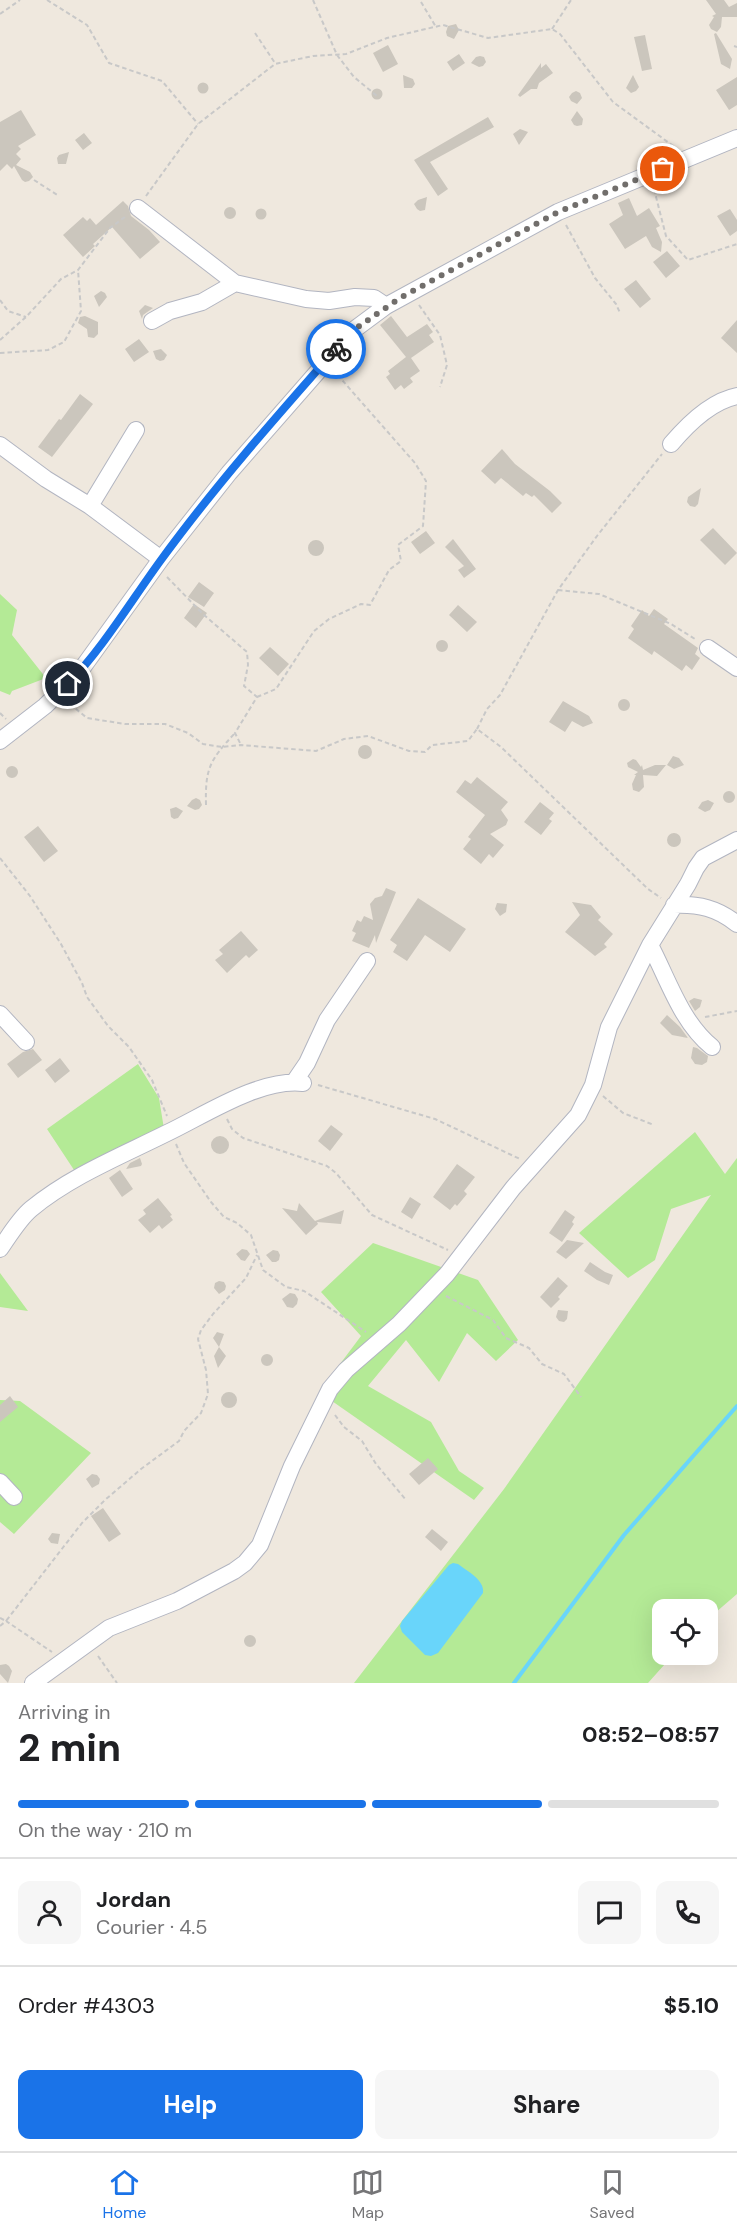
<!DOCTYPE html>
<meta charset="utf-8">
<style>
body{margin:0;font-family:"DM Sans",sans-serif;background:#f6f6f6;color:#202124;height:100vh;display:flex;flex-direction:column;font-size:22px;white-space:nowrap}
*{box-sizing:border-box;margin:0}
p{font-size:20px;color:#757577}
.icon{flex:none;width:33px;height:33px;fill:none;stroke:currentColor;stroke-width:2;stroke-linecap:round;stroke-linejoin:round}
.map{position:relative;height:1683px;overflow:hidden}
.side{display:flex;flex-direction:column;background:#fff;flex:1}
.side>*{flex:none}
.fabs{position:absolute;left:652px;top:1599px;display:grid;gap:12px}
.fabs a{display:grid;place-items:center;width:66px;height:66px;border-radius:12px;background:#fff;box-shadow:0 6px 24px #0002;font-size:30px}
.pin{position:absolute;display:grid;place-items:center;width:51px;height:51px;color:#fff;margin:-26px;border:3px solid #fff;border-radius:50%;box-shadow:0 2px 6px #0007}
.courier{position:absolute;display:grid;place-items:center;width:60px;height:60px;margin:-30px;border:4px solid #1a73e8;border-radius:50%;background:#fff;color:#222;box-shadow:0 2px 8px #0007}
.summary em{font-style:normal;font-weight:700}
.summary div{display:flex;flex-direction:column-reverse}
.summary{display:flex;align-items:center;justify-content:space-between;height:102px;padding:0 18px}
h1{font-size:39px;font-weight:700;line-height:45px}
.bar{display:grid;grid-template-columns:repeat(4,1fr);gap:9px 6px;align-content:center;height:72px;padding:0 18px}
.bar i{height:8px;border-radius:4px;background:#e0e0e0}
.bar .current{background:#1a73e8}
.bar p{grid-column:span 4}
.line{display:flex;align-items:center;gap:15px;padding:0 18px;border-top:2px solid #e0e0e0}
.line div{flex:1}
.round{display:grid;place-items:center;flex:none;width:63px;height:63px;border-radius:12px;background:#f6f6f6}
.action{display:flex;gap:12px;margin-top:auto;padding:12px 18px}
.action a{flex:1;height:69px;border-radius:12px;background:#1a73e8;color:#fff;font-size:24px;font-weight:700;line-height:69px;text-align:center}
.action a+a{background:#f6f6f6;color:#202124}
.menu{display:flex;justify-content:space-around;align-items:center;height:84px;border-top:2px solid #e0e0e0;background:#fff;font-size:16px;color:#757577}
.menu a{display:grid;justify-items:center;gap:3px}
.menu .current{color:#1a73e8}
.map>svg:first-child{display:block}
.green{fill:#b4ea96}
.water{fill:#69d5fa}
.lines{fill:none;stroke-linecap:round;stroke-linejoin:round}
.stream{stroke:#69d5fa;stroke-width:4}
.building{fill:#cbc6bd}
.street-casing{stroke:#b2b5c1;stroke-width:18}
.path{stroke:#c8c8c8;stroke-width:2;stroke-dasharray:4.5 3;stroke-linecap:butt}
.street{stroke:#fff;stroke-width:16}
.done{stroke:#716e6b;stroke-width:6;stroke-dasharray:0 10.8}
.route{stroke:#1a73e8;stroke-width:8}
</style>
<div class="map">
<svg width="737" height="1683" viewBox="0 0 737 1683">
<rect width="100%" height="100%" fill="#efe8de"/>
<!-- green -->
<path class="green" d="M0 594 17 610 12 635 46 678 12 691 10 695 0 691Z
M138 1064 159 1098 164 1129 76 1173 47 1129Z
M695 1132 725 1174 737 1158V1594L708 1619V1610H663V1654L673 1655 648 1683H354L504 1489 711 1195 671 1209 655 1260 628 1278 579 1233Z
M373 1243 478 1280 518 1340 496 1361 467 1333 439 1382 406 1340 368 1386 431 1422 459 1471 484 1488 474 1500 319 1392 361 1336 321 1292Z
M0 1273 28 1311 0 1307Z
M0 1400 20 1401 91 1453 14 1534 0 1522Z"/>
<!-- water -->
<path class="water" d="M453 1563 458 1564C467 1571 485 1580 483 1593L438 1653 431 1656 425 1655 402 1632 400 1626 402 1621 449 1565Z"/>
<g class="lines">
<!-- stream -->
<path class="stream" d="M514 1683 624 1535 737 1406"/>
</g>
<!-- building -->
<path class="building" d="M706 0H724L729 7 737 3V17H722L721 27 717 32 711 29 709 25 714 17 712 16 716 14Z
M456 24 459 30 454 39 447 36 446 32 448 26Z
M716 33 732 59 730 69 721 64 714 34Z
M645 35 652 69 642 71 634 37Z
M388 45 398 64 383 72 373 53Z
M459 54 465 63 453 71 447 62Z
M480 56 484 57 486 62 483 66 479 67 471 63 476 57Z
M541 63V68L546 64 553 73 539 83 537 89H531L520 97 518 95Z
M403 75 413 79 415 84 412 88H404Z
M633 75 639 87 636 91 631 93 626 88Z
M737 77V105L729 110 716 90Z
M197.5 88a5.5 5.5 0 1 1 11 0a5.5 5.5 0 1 1-11 0Z
M371.5 94a5.5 5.5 0 1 1 11 0a5.5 5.5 0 1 1-11 0Z
M576 91 580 93 582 98 577 104 571 101 569 97 572 93Z
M21 110 36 135 18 146 21 149 16 154 21 159 16 165 30 172 33 177 29 181 25 182 22 180 14 166 12 169 7 164 0 171V122Z
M577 111 583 119 582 125 577 126 574 125 571 120Z
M488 117 494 127 430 162 448 189 438 196 414 160Z
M520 129 528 132 519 145 513 134Z
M84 133 92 143 83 150 75 140Z
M69 152 66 164H58L57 158 59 155Z
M427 197 425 210 420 211 417 209 414 204 418 200Z
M629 198 637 216 649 208 660 226 656 228 662 242 661 252 652 247 646 236 625 249 609 224 623 215 618 203Z
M123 201 128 206 131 216 149 230 160 242 140 259 112 227 93 244 95 246 83 257 63 235 83 217 87 221 90 218 96 225Z
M224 213a6 6 0 1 1 12 0a6 6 0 1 1-12 0Z
M255.5 214a5.5 5.5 0 1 1 11 0a5.5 5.5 0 1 1-11 0Z
M730 209 737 220V231L730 236 717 216Z
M667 251 680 266 666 278 653 262Z
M636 280 651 299 640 308 624 289Z
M101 291 105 293 107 297 99 307 94 296Z
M145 305 153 308 143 315 142 319 139 311Z
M85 316 98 322V334L94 338 88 337 87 329 78 323 80 317Z
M391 316 407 337 427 324 433 332 429 335 434 342 411 358 420 371 410 378 413 382 404 389 401 385 395 390 386 377 390 374 388 371 406 357 380 325Z
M737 320V353L721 338Z
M139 339 149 352 134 362 125 349Z
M161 349 167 355 164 360 160 361 156 359 153 351Z
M80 394 93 404 52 457 38 447 59 419 61 420Z
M502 449 515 464 550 491 562 503 552 513 534 495 532 497 526 493 523 496 501 478 495 484 481 471Z
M701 488 698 504 695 507 690 506 687 502 688 497Z
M713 528 737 553 725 565 700 540Z
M426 531 435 543 420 554 411 542Z
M453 539 476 569 464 578 458 570 464 566 445 547Z
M308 548a8 8 0 1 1 16 0a8 8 0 1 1-16 0Z
M199 582 214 593 204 607 188 597Z
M194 604 207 613 196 628 184 618Z
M458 605 477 622 467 632 449 615Z
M654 609 668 619 664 624 698 648 695 654 700 658 692 670 686 665 682 671 654 651 652 655 628 638 634 629 631 626 642 610 649 616Z
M436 646a6 6 0 1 1 12 0a6 6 0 1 1-12 0Z
M270 647 289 664 278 676 259 658Z
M618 705a6 6 0 1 1 12 0a6 6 0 1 1-12 0Z
M563 701 589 716 593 723 583 727 572 721 565 732 549 722Z
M358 752a7 7 0 1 1 14 0a7 7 0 1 1-14 0Z
M673 756 679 758 684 765 674 769 667 765Z
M633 759 636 760 641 767 642 765 643 770 655 765H666L657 776 643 775 644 787 639 792 633 790 632 784 636 775H634L638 772 628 767 627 763Z
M6 772a6 6 0 1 1 12 0a6 6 0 1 1-12 0Z
M477 777 508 802 501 810 508 820 506 825 490 834 504 845 493 858 489 854 481 864 463 849 471 839 468 837 485 815 456 792 465 780 471 784Z
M723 797a6 6 0 1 1 12 0a6 6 0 1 1-12 0Z
M196 798 200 800 202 805 199 809 195 810 187 806 192 800Z
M708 800 714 803 710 810 705 812 698 808 702 802Z
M540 802 554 813 549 819 552 821 541 835 524 822Z
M176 807 183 811 178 818 174 819 171 817 170 809Z
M38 826 58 851 44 862 24 837Z
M667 840a7 7 0 1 1 14 0a7 7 0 1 1-14 0Z
M386 888 396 892 376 943 375 935 369 948 352 941 356 933 352 931 357 920 361 922 364 916 373 920 370 904 375 898 382 896Z
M418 898 466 929 450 952 425 935 407 961 393 952 397 945 390 940Z
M572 902 591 905 601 917 598 920 613 934 604 944 607 947 595 956 565 932 580 915Z
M497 903 507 904 506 912 500 916 495 909Z
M241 931 258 950 249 958 246 955 227 973 215 960 223 954 219 950Z
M694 998 702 1000 700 1007 695 1011 689 1001Z
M667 1015 680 1027 688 1038 672 1035 660 1023Z
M693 1047 697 1048 708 1056 707 1062 702 1065 695 1064 691 1058Z
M33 1049 42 1060 18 1078 7 1064 23 1052Z
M60 1058 70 1071 55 1083 45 1070Z
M331 1125 343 1134 330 1151 318 1141Z
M211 1145a9 9 0 1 1 18 0a9 9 0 1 1-18 0Z
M140 1158 142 1164 141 1166 126 1169 130 1163Z
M457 1164 475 1177 464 1191 467 1194 457 1206 455 1204 450 1210 433 1197Z
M120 1170 133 1189 122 1197 109 1178Z
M410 1197 421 1204 412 1219 401 1212Z
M158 1198 172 1215 170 1216 173 1220 162 1229 159 1225 150 1233 138 1220 146 1214 143 1210Z
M299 1203 315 1221 344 1210 341 1224 317 1222 318 1224 306 1235 282 1208 297 1211Z
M565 1210 575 1217 572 1222 574 1224 562 1242 549 1233Z
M567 1240 584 1243 566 1259 556 1252Z
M242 1249 247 1250 250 1254 245 1261 241 1260 236 1254Z
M273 1250 278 1251 280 1255 279 1260 276 1262H272L266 1255Z
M590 1262 605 1272 613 1275 609 1285 597 1280 584 1271Z
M558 1277 568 1286 558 1297 560 1299 551 1308 540 1297Z
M219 1281 224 1282 226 1286 225 1290 219 1294 214 1288 215 1283Z
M290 1293 295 1294 298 1299 297 1304 293 1308 287 1307 282 1299Z
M558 1310 568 1311 567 1319 564 1322 559 1321 556 1317Z
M217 1332 224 1334 219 1347 213 1338Z
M219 1347 226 1356 218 1368 214 1356Z
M261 1360a6 6 0 1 1 12 0a6 6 0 1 1-12 0Z
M221 1400a8 8 0 1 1 16 0a8 8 0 1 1-16 0Z
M10 1396 18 1407 0 1422V1405Z
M428 1458 438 1469 419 1485 409 1474Z
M92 1474 97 1475 100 1479 99 1484 92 1488 86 1479Z
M103 1508 121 1534 109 1542 91 1516Z
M432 1529 448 1542 441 1551 425 1537Z
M52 1533 60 1534 58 1544 51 1543 48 1539Z
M244 1641a6 6 0 1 1 12 0a6 6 0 1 1-12 0Z
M6 1664 9 1666 12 1671 8 1683 0 1674V1665Z"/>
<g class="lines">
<!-- street casing -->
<g class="street-casing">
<path id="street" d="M138 208 235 283 306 299 329 301 355 297 374 298 386 306
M152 321 170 311 202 302 235 283
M671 444C687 425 711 401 737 396
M0 445 46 479 90 506 161 559
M90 506 136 430
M708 648 737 668
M0 741 45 706 78 674 161 559 229 473 355 329 386 306 558 212 737 138
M674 905C699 904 717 908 737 924
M650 945C668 979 681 1022 712 1047
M0 1014 26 1042
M294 1082 307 1063 327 1020 367 961
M0 1249C9 1236 19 1219 31 1209 71 1176 121 1156 167 1133 205 1115 260 1078 303 1083
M0 1482 14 1497
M33 1683 109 1628 177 1601 234 1571 245 1563 260 1545 292 1466 330 1389 346 1370 399 1324 447 1274 513 1188 578 1115 593 1085 609 1027 650 945 688 884 696 868 703 858 737 840"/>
</g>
<!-- path -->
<path class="path" d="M47 0 87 25 109 63 162 81 198 124
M313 0 337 55 354 77 377 96
M421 2 436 27
M0 14 20 0
M552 29 571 0
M255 33 275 63
M734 46 737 47
M34 180 59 196
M654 189 666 236 688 260 737 244
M146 196 198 124 275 64 313 56 346 54 387 38 443 25 488 38 552 29 560 34 613 102 676 148
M566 225 595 278 616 304 620 313
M0 300 8 311 26 317
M419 305 440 335 447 365 440 387
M0 340 26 317 61 279 78 270 110 228 125 217
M0 353 48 350 64 342 81 311 78 270
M167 577 204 615 247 652 248 665 244 686 257 697 235 733 241 745
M558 590 599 594 671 624 695 639
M257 697 276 689 314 631 329 619 361 604 370 605 389 570 401 561 398 545 423 526 426 481 415 463 335 372
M70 704 87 718 125 724H165L188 733 203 744 222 747 241 745 316 751 344 739 368 736 409 751 425 752 432 745 468 741 477 729 501 747 648 889 661 898
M0 713 6 719
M477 729 487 709 500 695 558 590 597 536 662 454
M206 805C205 768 210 760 235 733
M0 858 30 896 61 944 82 983 87 997 108 1026 129 1047 152 1080 167 1116
M705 1017 737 1011
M318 1085 435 1119 520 1159
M603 1096 623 1113 654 1125
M227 1119 232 1129 243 1138 327 1166 336 1173 372 1215 448 1250
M176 1144 184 1163 211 1202 224 1217 237 1223 251 1235 263 1270 286 1287 304 1291 366 1332
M446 1296 493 1320 506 1338 529 1348 542 1364 564 1374 581 1397
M335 1415 344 1427 362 1441 376 1464 406 1500
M0 1618 6 1621 82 1523 105 1500 141 1469 179 1441 184 1431 201 1413 208 1394 206 1370 198 1339 201 1330 213 1314 246 1278 257 1255
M0 1626 6 1621 52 1652
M98 1656 117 1683"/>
<!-- street -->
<use href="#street" class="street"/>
</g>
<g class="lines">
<!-- done -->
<path class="done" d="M336 349 355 329 400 298 558 212 663 169"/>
<!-- route -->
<path class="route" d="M68 684C103 648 131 601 161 560 215 486 276 417 336 349"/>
</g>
</svg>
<div class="fabs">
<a><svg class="icon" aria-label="locate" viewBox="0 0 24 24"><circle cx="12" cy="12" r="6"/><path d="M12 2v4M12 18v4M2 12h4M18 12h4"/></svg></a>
</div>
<div class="pin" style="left:663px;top:169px;background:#ea580c"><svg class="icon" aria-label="bag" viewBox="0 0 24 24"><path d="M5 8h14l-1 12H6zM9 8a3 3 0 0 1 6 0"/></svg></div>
<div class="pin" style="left:68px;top:684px;background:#1f2937"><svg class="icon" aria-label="home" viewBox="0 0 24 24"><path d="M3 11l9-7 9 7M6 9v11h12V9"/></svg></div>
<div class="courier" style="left:336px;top:349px"><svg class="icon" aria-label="bike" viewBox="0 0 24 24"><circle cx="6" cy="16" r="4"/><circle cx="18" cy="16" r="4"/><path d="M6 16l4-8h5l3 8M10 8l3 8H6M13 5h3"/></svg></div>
</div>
<section class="side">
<div class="summary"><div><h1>2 min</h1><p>Arriving in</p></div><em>08:52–08:57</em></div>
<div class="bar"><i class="current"></i><i class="current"></i><i class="current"></i><i></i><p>On the way · 210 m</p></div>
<div class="line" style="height:108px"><a class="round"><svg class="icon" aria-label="person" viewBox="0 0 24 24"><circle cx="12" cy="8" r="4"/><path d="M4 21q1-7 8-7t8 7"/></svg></a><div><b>Jordan</b><p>Courier · 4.5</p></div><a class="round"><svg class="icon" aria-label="chat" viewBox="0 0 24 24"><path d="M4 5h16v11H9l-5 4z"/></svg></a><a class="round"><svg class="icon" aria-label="phone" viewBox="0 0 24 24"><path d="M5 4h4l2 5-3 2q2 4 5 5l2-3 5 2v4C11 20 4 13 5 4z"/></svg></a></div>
<div class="line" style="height:78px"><div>Order #4303</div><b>$5.10</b></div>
<div class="action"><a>Help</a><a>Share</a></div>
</section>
<nav class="menu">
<a class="current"><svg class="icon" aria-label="home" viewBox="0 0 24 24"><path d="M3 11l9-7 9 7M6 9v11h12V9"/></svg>Home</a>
<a><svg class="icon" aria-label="map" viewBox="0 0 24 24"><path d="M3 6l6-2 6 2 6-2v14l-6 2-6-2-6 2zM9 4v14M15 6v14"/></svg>Map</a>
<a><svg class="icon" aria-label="saved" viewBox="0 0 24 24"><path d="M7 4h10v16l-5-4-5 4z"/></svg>Saved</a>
</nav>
